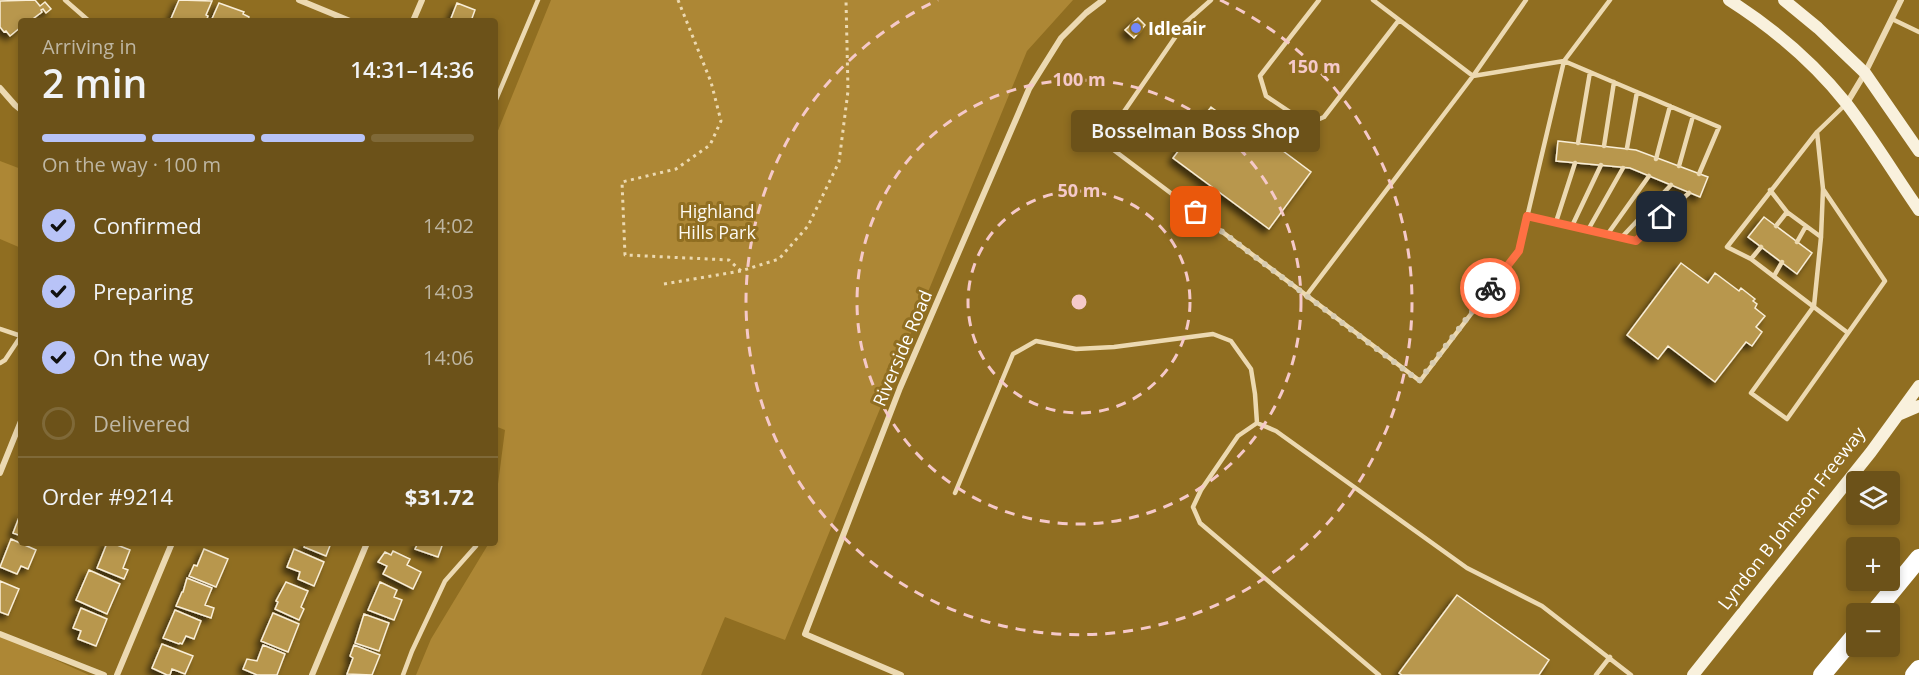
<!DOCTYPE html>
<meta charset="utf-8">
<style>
body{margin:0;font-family:"Open Sans",sans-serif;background:#715822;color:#f1f3f6;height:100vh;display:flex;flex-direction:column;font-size:22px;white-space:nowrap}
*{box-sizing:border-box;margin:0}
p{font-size:20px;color:#beb6a2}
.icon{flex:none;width:33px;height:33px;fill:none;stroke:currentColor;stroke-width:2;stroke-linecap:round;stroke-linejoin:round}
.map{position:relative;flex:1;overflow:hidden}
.sheet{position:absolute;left:18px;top:18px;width:480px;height:528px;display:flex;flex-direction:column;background:#6c5219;border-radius:6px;box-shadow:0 3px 9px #0003}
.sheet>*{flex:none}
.tools{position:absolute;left:1846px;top:471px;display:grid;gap:12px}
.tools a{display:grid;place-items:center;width:54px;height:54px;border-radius:6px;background:#6c5219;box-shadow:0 3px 9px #0003;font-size:30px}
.pin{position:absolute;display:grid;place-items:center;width:51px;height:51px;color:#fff;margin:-26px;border-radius:12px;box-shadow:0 3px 9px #0006}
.courier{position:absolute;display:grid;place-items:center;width:60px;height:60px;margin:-30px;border:4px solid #ff7043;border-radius:50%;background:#fff;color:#222;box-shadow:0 2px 8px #0007}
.bubble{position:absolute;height:42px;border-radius:6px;background:#6c5219;box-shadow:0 3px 9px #0003;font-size:20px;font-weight:600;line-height:42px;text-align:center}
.head em{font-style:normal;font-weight:600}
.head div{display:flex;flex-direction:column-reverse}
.head{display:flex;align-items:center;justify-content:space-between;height:102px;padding:0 24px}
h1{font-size:39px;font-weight:600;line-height:45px}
.bar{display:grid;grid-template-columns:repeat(4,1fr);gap:9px 6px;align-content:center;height:72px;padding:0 24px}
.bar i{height:8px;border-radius:4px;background:#7f6938}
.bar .selected{background:#b8c3f7}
.bar p{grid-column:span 4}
.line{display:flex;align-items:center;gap:15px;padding:0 24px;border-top:2px solid #7f6938}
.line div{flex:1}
ol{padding:0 24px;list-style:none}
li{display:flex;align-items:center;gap:18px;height:66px}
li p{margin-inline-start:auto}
li .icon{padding:6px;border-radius:50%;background:#b8c3f7;color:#111;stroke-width:4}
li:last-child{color:#beb6a2}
li i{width:33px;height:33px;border:3px solid #7f6938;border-radius:50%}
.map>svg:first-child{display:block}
.green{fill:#ad8735}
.building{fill:#b8974e;stroke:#f9eed7;stroke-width:1.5;filter:url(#shadow)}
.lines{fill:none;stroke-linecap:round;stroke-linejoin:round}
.path{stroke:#ecd9b1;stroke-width:3;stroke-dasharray:3 4.5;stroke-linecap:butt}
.service{stroke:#ecd9b1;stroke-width:4.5}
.minor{stroke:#ecd9b1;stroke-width:6}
.secondary{stroke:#f9f1dd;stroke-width:12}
.motorway{stroke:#fff;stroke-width:18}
.done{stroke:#d8ccb1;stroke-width:6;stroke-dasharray:0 10.8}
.route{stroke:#ff7043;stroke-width:8}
.ring{fill:none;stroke:#f5c9c9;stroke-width:3;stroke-dasharray:10 8}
.poi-dot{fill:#7388f9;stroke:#906e21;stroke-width:2}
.labels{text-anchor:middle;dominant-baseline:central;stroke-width:6;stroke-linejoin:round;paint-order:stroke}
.poi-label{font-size:18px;font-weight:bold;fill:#fff;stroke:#906e21;text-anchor:start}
.park-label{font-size:18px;fill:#fdf9f1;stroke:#906e21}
.street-label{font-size:18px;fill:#fff;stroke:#906e21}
.centre{fill:#f5c9c9;stroke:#906e21;stroke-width:3}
.ring-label{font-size:18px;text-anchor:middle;font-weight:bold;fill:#f5c9c9;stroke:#906e21;stroke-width:6;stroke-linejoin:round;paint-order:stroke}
</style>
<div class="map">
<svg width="1919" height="675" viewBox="0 0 1919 675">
<defs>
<filter id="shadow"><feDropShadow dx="-4.5" dy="4.5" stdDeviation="3" flood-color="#0009"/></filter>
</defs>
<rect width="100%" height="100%" fill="#906e21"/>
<!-- green -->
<path class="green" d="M551 0H1073L1027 51 785 640 725 617 701 675H416L431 639 489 543H495V507L505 430 495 426V138Z
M0 161 21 169V248L0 239Z
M0 635 89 675H0Z"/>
<!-- building -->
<path class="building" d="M35 0 40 6 45 2 51 9 46 13 43 9 41 10 42 12 30 21H21V27L10 36 6 31 4 32 0 27V1Z
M179 0 212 1 206 15 208 16 206 21H170Z
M219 3 244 12 243 14 249 17 248 21H211Z
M457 3 475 10 471 21H450Z
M1138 18 1145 25 1134 38 1125 30Z
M1211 107 1270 151 1275 145 1311 172 1269 229 1173 158Z
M1558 141 1636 150 1708 177 1700 197 1630 168 1556 161Z
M1764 217 1812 253 1797 274 1748 237Z
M1681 263 1708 283 1715 273 1739 291 1741 288 1755 299 1753 301 1757 304 1755 308 1765 316 1756 327 1762 332 1752 346 1746 342 1715 382 1668 346 1658 359 1627 335Z
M21 512V536L13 533Z
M11 539 36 550 28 569 21 566 17 574 0 567Z
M107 543H112L130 550 123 568 128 570 124 579 97 568Z
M306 543H331L326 556 304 547Z
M418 543H443L438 557 415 549Z
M204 549 228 559 216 587 189 576 194 565 197 566Z
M294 549 324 562 314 586 298 579 300 572 287 567Z
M393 551 410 559 407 565 421 572 413 589 383 574 387 566 378 562 385 552 391 555Z
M89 570 120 584 107 614 76 600Z
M187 578 212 588 205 605 214 608 211 618 176 606 182 592H183Z
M0 581 19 589 8 615 0 612Z
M286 582 308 591 301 607 304 609 299 620 275 609 278 602 276 601Z
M380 582 397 590 394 597 402 600 394 620 368 610Z
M1457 595 1549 660 1539 675H1402L1399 673Z
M81 608 107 619 96 646 78 639 81 631 73 628Z
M175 610 201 621 194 639 186 636 182 644 180 643 179 644 163 638Z
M273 613 299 624 288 652 261 641Z
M364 614 389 623 379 651 355 643Z
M162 644 193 656 185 674 172 669 170 675H167L152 668Z
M263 645 285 654 277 675H257L243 669 247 659 257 661Z
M354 645 380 655 372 675 347 674 353 658 350 656Z"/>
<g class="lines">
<!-- path -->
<path class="path" d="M678 0 711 82 721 121 710 145 676 169 622 182 625 255 729 260 741 271
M664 284 741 271 779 259 808 226 839 162 848 91 846 0"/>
<!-- service -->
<path class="service" d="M65 0 89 21
M1211 0 1185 23 1103 142 1420 381 1519 251 1564 61 1610 0
M1319 0 1260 76 1266 96 1308 124 1324 117 1399 20
M1373 0 1473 76 1564 61 1719 127 1699 174
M1892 19 1919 32
M495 102 538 0
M1846 104 1817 132 1727 247 1751 259 1848 333
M1817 132 1823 189 1821 237 1814 306 1751 393 1787 419 1885 281 1823 189
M1578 143 1590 72
M1604 146 1614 82
M1627 148 1637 92
M1656 159 1670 106
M1679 166 1693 116
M1770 190 1787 212 1821 237
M1527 216 1636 241 1689 193
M1556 222 1575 163
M1572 226 1601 165
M1776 226 1787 212
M1588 230 1623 168
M1607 235 1649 176
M1621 238 1671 185
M1797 242 1806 226
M1751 259 1761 247
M1774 276 1782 262
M1306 296 1473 76 1526 0
M0 329 21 336
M0 363 5 360 21 336
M955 493 1013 354 1036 341 1076 349 1114 347 1213 334 1231 341 1251 369 1255 394 1257 423
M403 675 412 651 445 581 476 546 477 543
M1379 675 1200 523 1193 507 1201 490 1238 436 1257 423 1276 431 1467 568 1542 606 1631 675
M1596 675 1610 657"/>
<!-- minor -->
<path class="minor" d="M299 0 350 21
M413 21 422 0
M0 88 15 105 21 110
M1847 103 1865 73 1901 0
M0 473 21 421
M0 634 104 675
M117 675 172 543
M312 675 367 543
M901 675 805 634 900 388 1029 89 1061 38 1086 13 1103 0"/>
<!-- secondary -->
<path class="secondary" d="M1729 0C1773 28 1814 63 1846 103 1872 137 1895 175 1919 210
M1784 0 1818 28 1865 73 1919 151
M1898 415 1919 406
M1693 675 1871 452 1919 386"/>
<!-- motorway -->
<path class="motorway" d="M1873 614 1919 558
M1822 675 1857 633
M1914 675 1919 669"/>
</g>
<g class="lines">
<!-- done -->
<path class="done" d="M1196 212 1419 381 1490 288"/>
<!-- route -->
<path class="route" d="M1490 288 1519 251 1527 216 1636 241 1662 217"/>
</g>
<!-- distance rings -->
<g class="ring">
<circle cx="1079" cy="302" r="111"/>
<circle cx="1079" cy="302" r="222"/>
<path d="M1220 0A333 333 0 1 1 938 0"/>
</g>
<!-- markers -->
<circle class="poi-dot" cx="1136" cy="28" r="6"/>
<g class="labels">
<!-- poi labels -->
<g class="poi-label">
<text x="1148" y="28">Idleair</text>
</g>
<!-- park labels -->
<g class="park-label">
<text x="717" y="211">Highland<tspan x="717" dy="21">Hills Park</tspan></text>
</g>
<!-- street labels -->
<g class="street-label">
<text transform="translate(902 348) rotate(-67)">Riverside Road</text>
<text transform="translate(1791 518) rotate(-52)">Lyndon B Johnson Freeway</text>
</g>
</g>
<circle cx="1079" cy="302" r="9" class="centre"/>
<g class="ring-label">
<text x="1314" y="73">150 m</text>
<text x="1079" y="86">100 m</text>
<text x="1079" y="197">50 m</text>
</g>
</svg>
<div class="tools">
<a><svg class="icon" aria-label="layers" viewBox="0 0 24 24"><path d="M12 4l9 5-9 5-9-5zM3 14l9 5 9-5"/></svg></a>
<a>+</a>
<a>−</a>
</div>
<div class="pin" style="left:1196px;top:212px;background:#ea580c"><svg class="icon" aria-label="bag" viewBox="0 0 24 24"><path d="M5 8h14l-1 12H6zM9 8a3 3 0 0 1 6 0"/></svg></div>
<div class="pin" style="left:1662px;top:217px;background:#1f2937"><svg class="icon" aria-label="home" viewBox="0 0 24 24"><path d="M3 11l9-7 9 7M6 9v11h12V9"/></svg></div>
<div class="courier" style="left:1490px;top:288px"><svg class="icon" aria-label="bike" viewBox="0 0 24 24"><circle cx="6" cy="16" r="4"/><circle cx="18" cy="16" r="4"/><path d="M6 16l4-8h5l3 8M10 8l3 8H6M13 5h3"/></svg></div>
<div class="bubble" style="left:1071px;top:110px;width:249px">Bosselman Boss Shop</div>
<section class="sheet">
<div class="head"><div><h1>2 min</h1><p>Arriving in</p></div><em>14:31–14:36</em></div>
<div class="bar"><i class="selected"></i><i class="selected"></i><i class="selected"></i><i></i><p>On the way · 100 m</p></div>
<ol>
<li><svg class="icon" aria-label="check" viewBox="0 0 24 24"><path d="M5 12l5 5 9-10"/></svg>Confirmed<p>14:02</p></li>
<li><svg class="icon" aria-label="check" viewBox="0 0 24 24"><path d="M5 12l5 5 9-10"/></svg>Preparing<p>14:03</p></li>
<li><svg class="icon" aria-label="check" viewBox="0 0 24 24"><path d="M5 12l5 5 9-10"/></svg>On the way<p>14:06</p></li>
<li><i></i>Delivered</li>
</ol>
<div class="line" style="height:78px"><div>Order #9214</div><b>$31.72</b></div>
</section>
</div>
